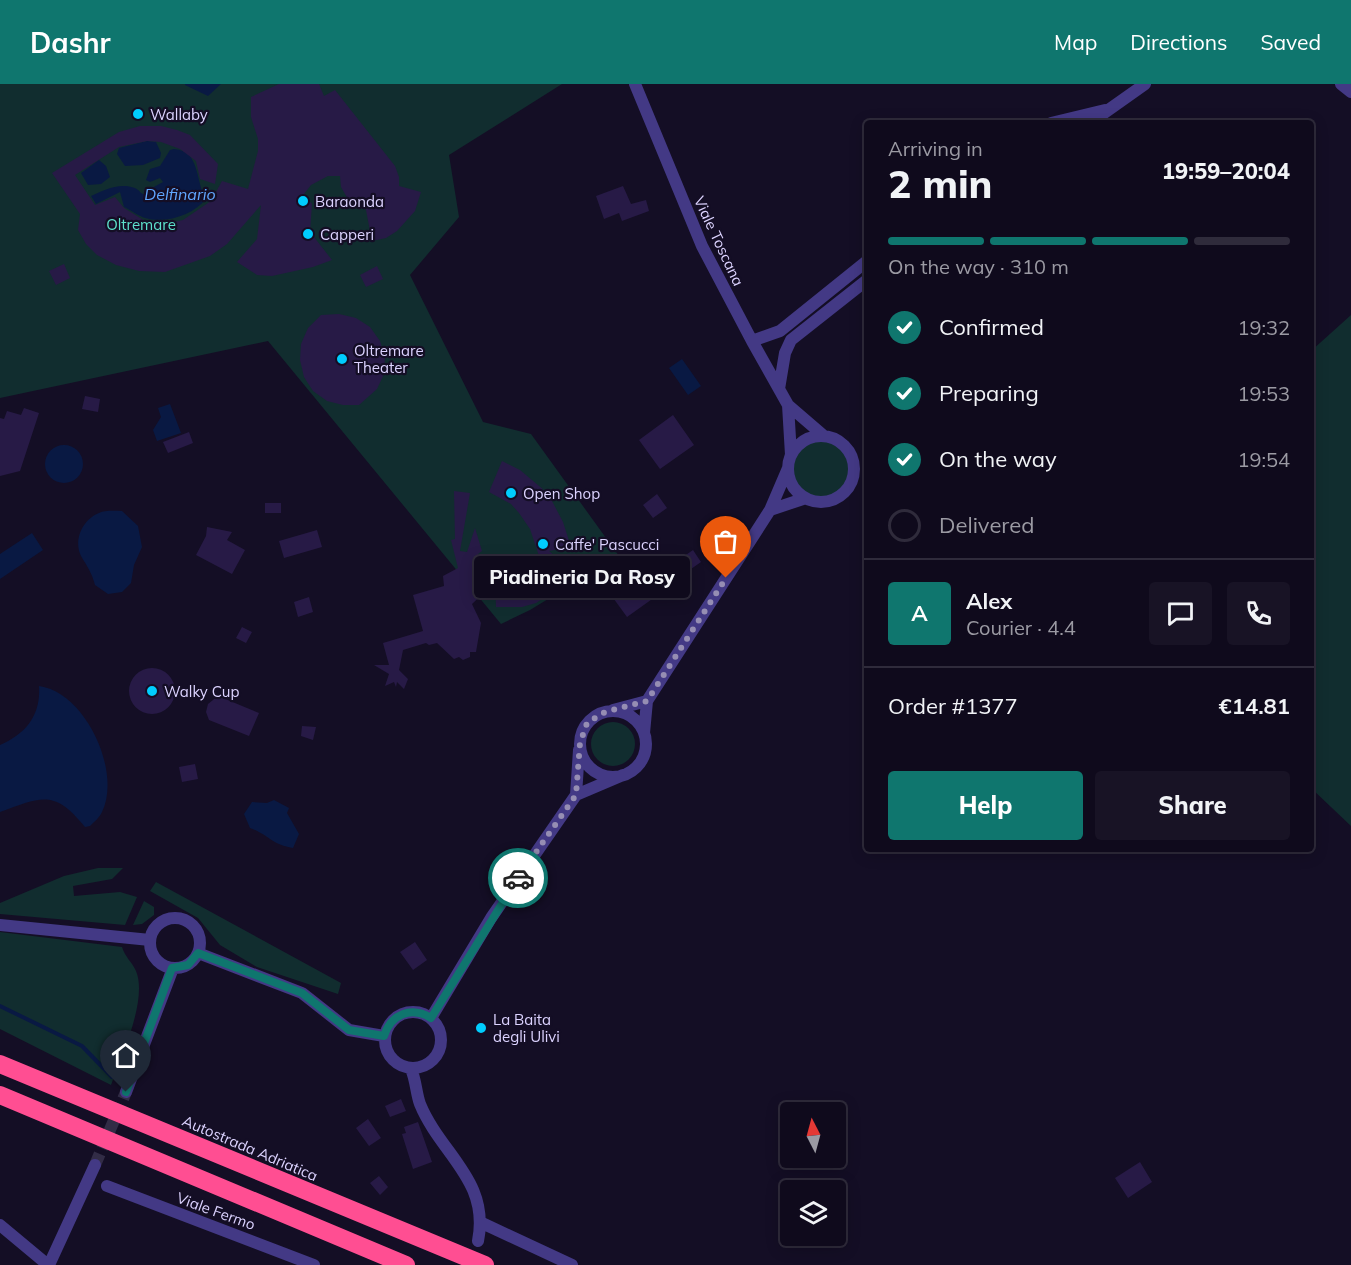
<!DOCTYPE html>
<meta charset="utf-8">
<style>
body{margin:0;font-family:Mulish,sans-serif;background:#181325;color:#f1f3f6;height:100vh;display:flex;flex-direction:column;font-size:22px;white-space:nowrap}
*{box-sizing:border-box;margin:0}
p{font-size:20px;color:#9b9aa3}
.icon{flex:none;width:33px;height:33px;fill:none;stroke:currentColor;stroke-width:2;stroke-linecap:round;stroke-linejoin:round}
.map{position:relative;flex:1;overflow:hidden}
.sheet{position:absolute;left:864px;top:36px;width:450px;height:732px;display:flex;flex-direction:column;background:#0f0a1c;border-radius:6px;box-shadow:0 3px 15px #0003,0 0 0 2px #2f2b3b}
.sheet>*{flex:none}
.needle{width:39px;rotate:354deg}
.tools{position:absolute;left:780px;top:1018px;display:grid;gap:12px}
.tools a{display:grid;place-items:center;width:66px;height:66px;border-radius:6px;background:#0f0a1c;box-shadow:0 3px 15px #0003,0 0 0 2px #2f2b3b;font-size:30px}
.pin{position:absolute;display:grid;place-items:center;width:51px;height:51px;color:#fff;margin:-62px -26px;border-radius:50% 50% 50% 0;rotate:-45deg;box-shadow:0 0 6px #0007}
.pin .icon{rotate:45deg}
.courier{position:absolute;display:grid;place-items:center;width:60px;height:60px;margin:-30px;border:4px solid #0f766e;border-radius:50%;background:#fff;color:#222;box-shadow:0 2px 8px #0007}
.bubble{position:absolute;height:42px;border-radius:6px;background:#0f0a1c;box-shadow:0 3px 15px #0003,0 0 0 2px #2f2b3b;font-size:20px;font-weight:800;line-height:42px;text-align:center}
.overview em{font-style:normal;font-weight:800}
.overview div{display:flex;flex-direction:column-reverse}
.overview{display:flex;align-items:center;justify-content:space-between;height:102px;padding:0 24px}
h1{font-size:39px;font-weight:800;line-height:45px}
.bar{display:grid;grid-template-columns:repeat(4,1fr);gap:9px 6px;align-content:center;height:72px;padding:0 24px}
.bar i{height:8px;border-radius:4px;background:#2f2b3b}
.bar .selected{background:#0f766e}
.bar p{grid-column:span 4}
.line{display:flex;align-items:center;gap:15px;padding:0 24px;border-top:2px solid #2f2b3b}
.line div{flex:1}
.round{display:grid;place-items:center;flex:none;width:63px;height:63px;border-radius:6px;background:#181325}
ol{padding:0 24px;list-style:none}
li{display:flex;align-items:center;gap:18px;height:66px}
li p{margin-inline-start:auto}
li .icon{padding:6px;border-radius:50%;background:#0f766e;color:#fff;stroke-width:4}
li:last-child{color:#9b9aa3}
li i{width:33px;height:33px;border:3px solid #2f2b3b;border-radius:50%}
.action{display:flex;gap:12px;margin-top:auto;padding:12px 24px}
.action a{flex:1;height:69px;border-radius:6px;background:#0f766e;color:#fff;font-size:24px;font-weight:800;line-height:69px;text-align:center}
.action a+a{background:#181325;color:#f1f3f6}
header{display:flex;align-items:center;gap:36px;box-sizing:border-box;height:84px;padding:0 30px;background:#0f766e;color:#fff}
header strong{font-size:28px}
nav{display:flex;gap:33px;margin-inline-start:auto;font-size:21px}
.map>svg:first-child{display:block}
.green{fill:#112d2f}
.water{fill:#091943}
.lines{fill:none;stroke-linecap:round;stroke-linejoin:round}
.stream{stroke:#091943;stroke-width:4}
.building{fill:#271a46}
.street-tunnel{stroke:#322c46;stroke-width:12;stroke-dasharray:12 6;stroke-linecap:butt}
.street{stroke:#433985;stroke-width:12}
.highway{stroke:#ff4e92;stroke-width:18}
.done{stroke:#968eb3;stroke-width:6;stroke-dasharray:0 10.8}
.route{stroke:#0f766e;stroke-width:8}
.poi-dot{fill:#00cdfe;stroke:#140e25;stroke-width:2}
.labels{text-anchor:middle;dominant-baseline:central;stroke-width:4.5;stroke-linejoin:round;paint-order:stroke}
.poi-label{font-size:15px;fill:#dcd3ff;stroke:#140e25;text-anchor:start}
.park-label{font-size:15px;fill:#5de1cc;stroke:#140e25}
.street-label{font-size:15px;fill:#dcd3ff;stroke:#140e25}
.water-label{font-size:16px;font-style:italic;fill:#61a7ff;stroke:#140e25}
</style>
<header>
<strong>Dashr</strong>
<nav><a>Map</a><a>Directions</a><a>Saved</a></nav>
</header>
<div class="map">
<svg width="1351" height="1181" viewBox="0 0 1351 1181">
<rect width="100%" height="100%" fill="#140e25"/>
<!-- green -->
<path class="green" d="M0 0H562L449 71 459 133 410 191 483 338 531 350 619 472 530 526 501 540 268 257 0 314Z
M1351 231V742L1311 704V267Z
M793 385a28 28 0 1 1 56 0a28 28 0 1 1-56 0Z
M591 660a22 22 0 1 1 44 0a22 22 0 1 1-44 0Z
M98 784H123L112 795 73 802 74 812 120 808 137 813 125 841 0 830V819L64 792Z
M156 798 341 899 338 910 257 883 220 861 198 834 150 807Z
M144 817 154 823V831L142 840 133 841Z
M0 848 122 863C125 873 132 878 136 887 148 916 121 973 111 1001L0 945Z"/>
<!-- water -->
<path class="water" d="M221 0 208 12 185 1V0Z
M147 57 156 58 161 69 160 74 143 81 125 82 117 70 119 64Z
M174 65C201 67 195 98 206 115 193 131 166 140 145 134 138 132 131 126 124 123L120 108 96 120 91 112C103 106 120 98 135 104 141 107 140 111 148 111L152 104 163 98 160 94 150 98 146 96 150 85 160 82 170 66Z
M99 76 106 82 110 93 101 100 88 101 81 89Z
M682 275 701 302 688 311 669 284Z
M170 320 181 349 157 357 153 346 161 333 158 324Z
M45 380a19 19 0 1 1 38 0a19 19 0 1 1-38 0Z
M122 427 138 442 142 463 134 481 131 499 122 508 108 510 95 501C92 489 87 482 81 472 73 456 83 435 99 429 105 426 115 427 122 427Z
M32 449 43 466 0 495V470Z
M39 602C85 608 122 687 102 728 100 733 94 738 90 742L85 743C54 705 42 713 0 728V661C26 650 41 631 39 602Z
M274 716 289 724 287 729 299 750 293 764C272 761 269 751 250 744L244 730 252 718 267 719Z"/>
<g class="lines">
<!-- stream -->
<path class="stream" d="M0 922 82 962 112 993"/>
</g>
<!-- building -->
<path class="building" d="M279 0H319L324 12 335 6 395 82 399 93V102L421 108 415 127 397 147 386 154 372 157 365 121 349 117 341 103 340 92H328L311 101 304 110 312 120 310 148 332 176 313 183 272 192 257 191 237 178 257 155 261 121 227 160 210 172 165 188 139 187 116 181 97 171 86 160 78 146 80 130 52 89 119 48 140 42H161L177 46 190 51 218 80 215 100 200 95 196 77 180 65 161 58 147 57 119 63 75 91 95 121 115 113 124 124 145 137 169 139 183 136 211 117 222 97 248 105 258 67V55L251 33V13Z
M623 102 631 120 646 116 649 127 622 137 619 129 604 135 596 112Z
M64 180 70 194 56 201 49 187Z
M377 182 383 195 366 203 360 191Z
M339 230 356 234 370 243 380 257 385 273 384 290 377 305 359 321H343L327 317 313 307 304 293 300 276 301 260 308 244 321 231Z
M85 312 100 315 98 328 82 325Z
M24 324 39 329 20 387 0 392V334L4 335 7 327 21 331Z
M673 331 694 361 660 385 639 356Z
M189 348 193 359 168 369 163 358Z
M502 377 520 386 545 407 548 405 555 415 552 417 563 438 571 463 549 467 572 487 556 506 536 519 522 523H496L495 498 472 520 481 539 476 568H470V573L463 576 459 573 454 575 437 559 429 561 426 559 403 566 399 586 408 595 404 605 397 598 396 603 394 598 385 602 389 590 374 581H389L383 559 423 547 413 511 444 502 443 492 458 484 451 456 455 455 454 407 470 409 460 467 467 468 475 444 482 467 478 470 483 483 496 497H511L527 493 542 481 530 445 519 429 511 420 489 408Z
M657 410 667 424 653 434 643 421Z
M265 419H281V429H265Z
M207 443 232 448 227 456 245 466 232 490 196 471 206 452Z
M317 446 322 463 284 474 279 457Z
M693 466 701 478 691 485 683 473Z
M660 476 676 498 627 533 611 511Z
M309 513 313 528 298 533 294 518Z
M242 543 252 548 246 559 236 554Z
M129 607a23 23 0 1 1 46 0a23 23 0 1 1-46 0Z
M218 612 259 629 249 652 209 636 206 628 208 620Z
M302 642 316 643 313 656 301 652Z
M195 680 198 695 182 698 179 683Z
M415 858 427 876 413 886 400 868Z
M401 1015 406 1027 390 1033 385 1022Z
M368 1035 381 1054 369 1062 356 1044Z
M418 1038 432 1078 413 1085 402 1050 406 1049 404 1043Z
M1140 1078 1152 1098 1128 1114 1115 1094Z
M379 1092 388 1103 380 1111 370 1099Z"/>
<g class="lines">
<!-- street-tunnel -->
<path class="street-tunnel" d="M95 1081 126 1008"/>
<!-- street -->
<path class="street" d="M635 0 702 162 752 257 788 321 824 352
M1341 0 1351 8
M1051 39 1105 26
M1090 39 1145 0
M752 257 780 247 867 177
M779 305 785 269 791 256 867 196
M788 321 791 371
M788 385a33 33 0 1 1 66 0a33 33 0 1 1-66 0Z
M770 426 806 414
M613 626 647 617
M580 660a33 33 0 1 1 66 0a33 33 0 1 1-66 0Z
M644 649 647 617 770 426 788 384
M576 711 579 666
M150 859a25 25 0 1 1 50 0a25 25 0 1 1-50 0Z
M0 841 150 856
M198 869 302 909 349 946 384 952
M385 956a28 28 0 1 1 56 0a28 28 0 1 1-56 0Z
M431 934 491 834 576 711 623 691
M411 985C416 996 416 1009 420 1020 441 1071 490 1096 478 1157
M126 1008 173 884
M107 1102 314 1181
M482 1139 572 1181
M0 1141 48 1181
M49 1181 95 1081"/>
<!-- highway -->
<path class="highway" d="M0 980 485 1181
M0 1011 406 1181"/>
</g>
<g class="lines">
<!-- done -->
<path class="done" d="M518 794 576 711 580 659 587 639 605 628 647 617 726 494"/>
<!-- route -->
<path class="route" d="M126 1008 172 884 188 881 198 869 302 909 349 946 384 952C391 930 411 922 431 934L518 794"/>
</g>
<!-- markers -->
<g class="poi-dot">
<circle cx="138" cy="30" r="6"/>
<circle cx="303" cy="117" r="6"/>
<circle cx="308" cy="150" r="6"/>
<circle cx="342" cy="275" r="6"/>
<circle cx="511" cy="409" r="6"/>
<circle cx="543" cy="460" r="6"/>
<circle cx="152" cy="607" r="6"/>
<circle cx="481" cy="944" r="6"/>
</g>
<g class="labels">
<!-- poi labels -->
<g class="poi-label">
<text x="150" y="30">Wallaby</text>
<text x="315" y="117">Baraonda</text>
<text x="320" y="150">Capperi</text>
<text x="354" y="266">Oltremare<tspan x="354" dy="17">Theater</tspan></text>
<text x="523" y="409">Open Shop</text>
<text x="555" y="460">Caffe' Pascucci</text>
<text x="164" y="607">Walky Cup</text>
<text x="493" y="935">La Baita<tspan x="493" dy="17">degli Ulivi</tspan></text>
</g>
<!-- park labels -->
<g class="park-label">
<text x="141" y="140">Oltremare</text>
</g>
<!-- street labels -->
<g class="street-label">
<text transform="translate(719 157) rotate(65)">Viale Toscana</text>
<text transform="translate(250 1064) rotate(23)">Autostrada Adriatica</text>
<text transform="translate(216 1127) rotate(20)">Viale Fermo</text>
</g>
<!-- water labels -->
<g class="water-label">
<text x="180" y="110">Delfinario</text>
</g>
</g>
</svg>
<div class="tools">
<a><svg class="needle" viewBox="-14 -14 28 28"><path d="M0-13l5 13h-10z" fill="#e53935"/><path d="M0 13l5-13h-10z" fill="#9b9aa3"/></svg></a>
<a><svg class="icon" aria-label="layers" viewBox="0 0 24 24"><path d="M12 4l9 5-9 5-9-5zM3 14l9 5 9-5"/></svg></a>
</div>
<div class="pin" style="left:726px;top:494px;background:#ea580c"><svg class="icon" aria-label="bag" viewBox="0 0 24 24"><path d="M5 8h14l-1 12H6zM9 8a3 3 0 0 1 6 0"/></svg></div>
<div class="pin" style="left:126px;top:1008px;background:#1f2937"><svg class="icon" aria-label="home" viewBox="0 0 24 24"><path d="M3 11l9-7 9 7M6 9v11h12V9"/></svg></div>
<div class="courier" style="left:518px;top:794px"><svg class="icon" aria-label="car" viewBox="0 0 24 24"><path d="M5 17H2v-5l4-1 3-4h7l3 4 3 1v5h-3M9 17h6M6 11h13"/><circle cx="7" cy="17" r="2"/><circle cx="17" cy="17" r="2"/></svg></div>
<div class="bubble" style="left:474px;top:472px;width:216px">Piadineria Da Rosy</div>
<section class="sheet">
<div class="overview"><div><h1>2 min</h1><p>Arriving in</p></div><em>19:59–20:04</em></div>
<div class="bar"><i class="selected"></i><i class="selected"></i><i class="selected"></i><i></i><p>On the way · 310 m</p></div>
<ol>
<li><svg class="icon" aria-label="check" viewBox="0 0 24 24"><path d="M5 12l5 5 9-10"/></svg>Confirmed<p>19:32</p></li>
<li><svg class="icon" aria-label="check" viewBox="0 0 24 24"><path d="M5 12l5 5 9-10"/></svg>Preparing<p>19:53</p></li>
<li><svg class="icon" aria-label="check" viewBox="0 0 24 24"><path d="M5 12l5 5 9-10"/></svg>On the way<p>19:54</p></li>
<li><i></i>Delivered</li>
</ol>
<div class="line" style="height:108px"><b class="round" style="background:#0f766e;color:#fff">A</b><div><b>Alex</b><p>Courier · 4.4</p></div><a class="round"><svg class="icon" aria-label="chat" viewBox="0 0 24 24"><path d="M4 5h16v11H9l-5 4z"/></svg></a><a class="round"><svg class="icon" aria-label="phone" viewBox="0 0 24 24"><path d="M5 4h4l2 5-3 2q2 4 5 5l2-3 5 2v4C11 20 4 13 5 4z"/></svg></a></div>
<div class="line" style="height:78px"><div>Order #1377</div><b>€14.81</b></div>
<div class="action"><a>Help</a><a>Share</a></div>
</section>
</div>
